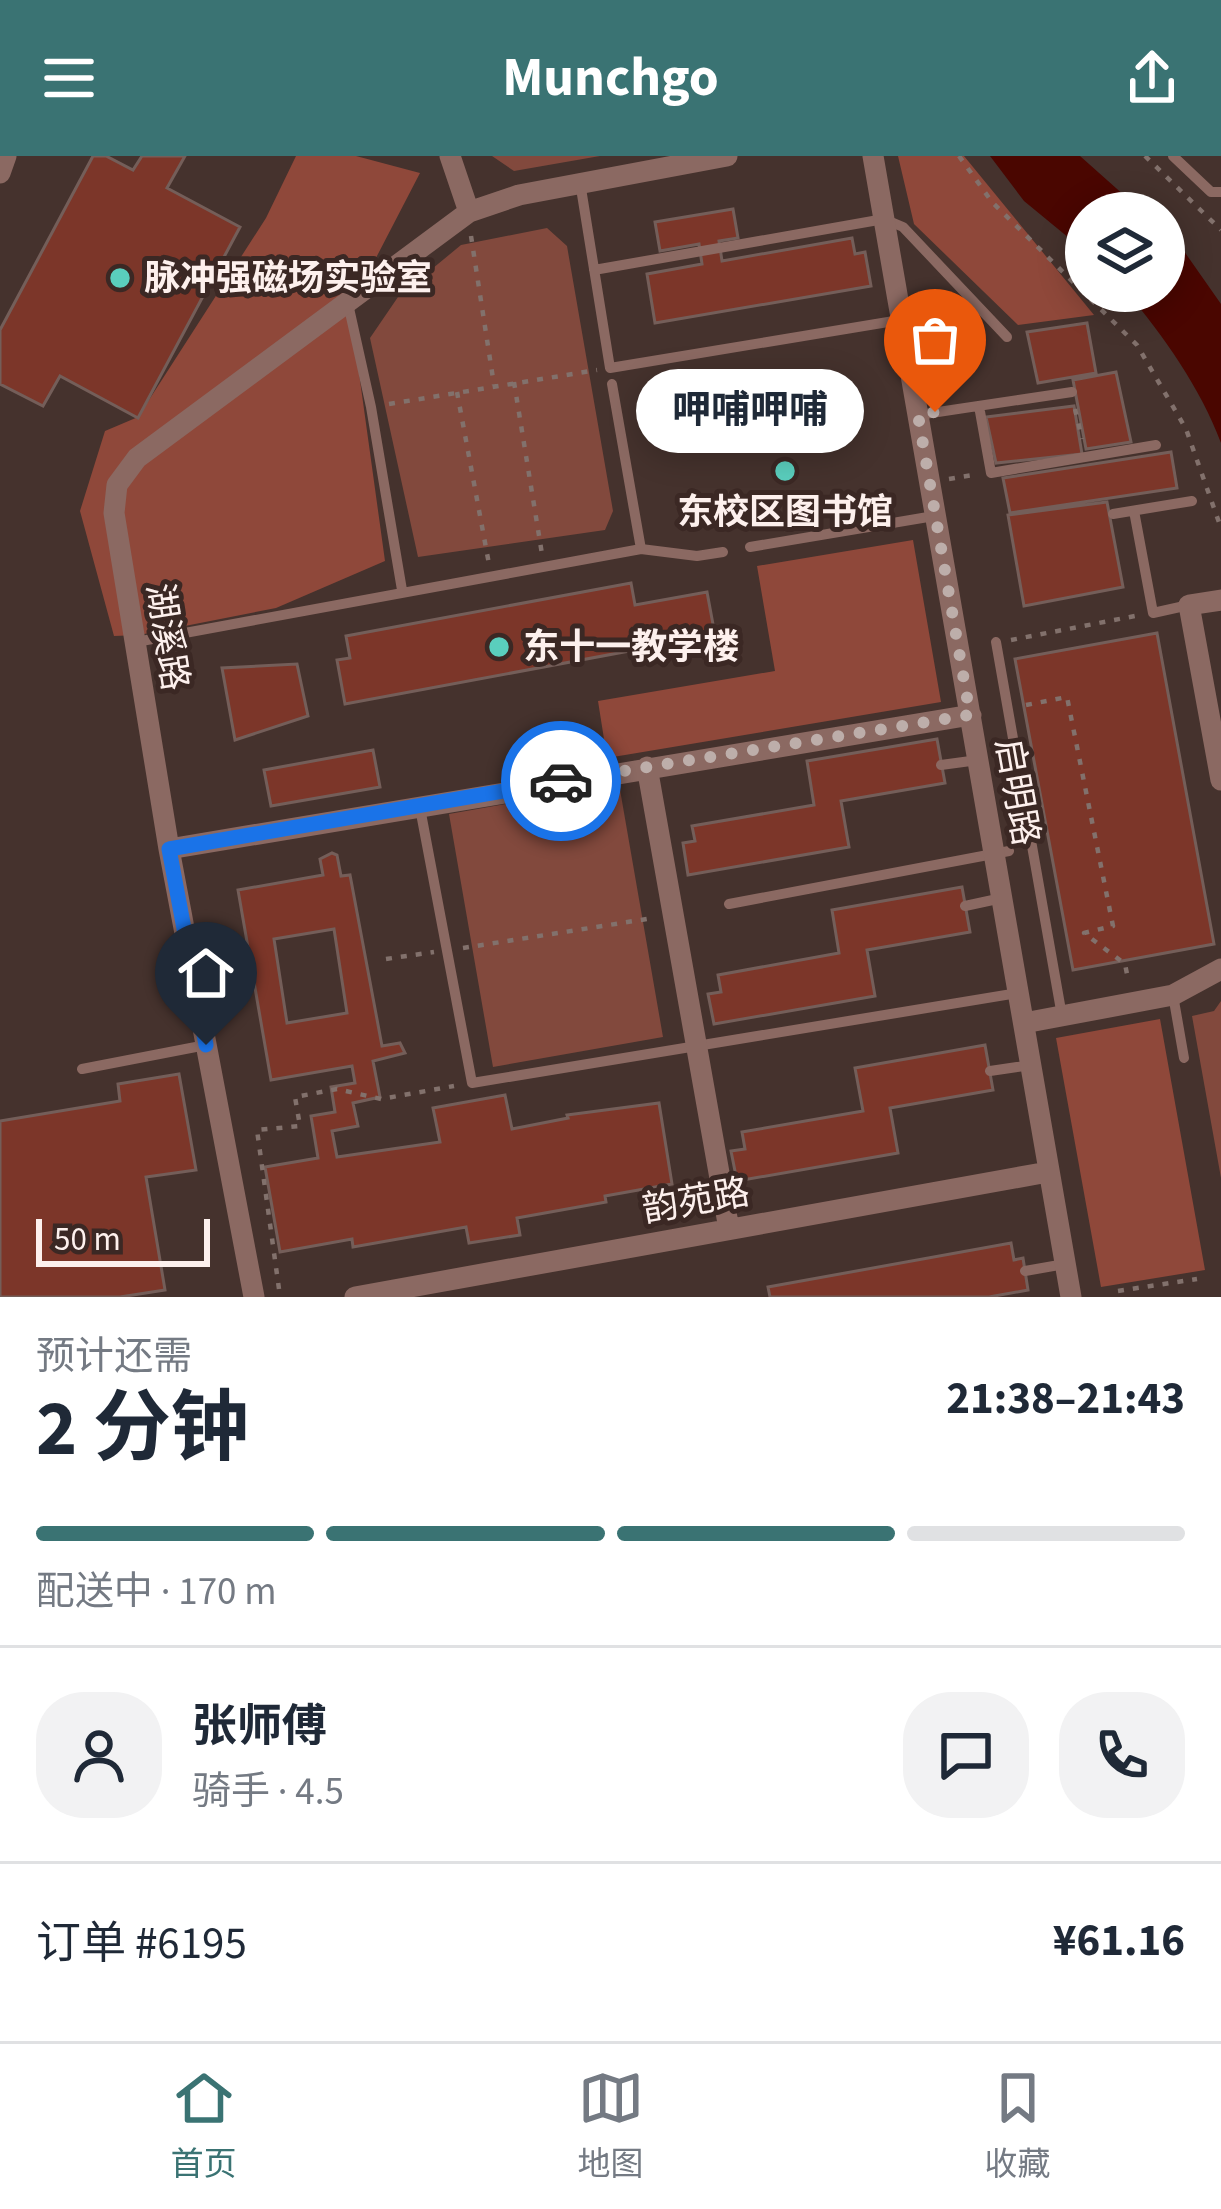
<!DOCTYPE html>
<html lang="zh">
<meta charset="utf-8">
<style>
body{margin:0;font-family:"Source Sans 3","Noto Sans SC",sans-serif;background:#f2f2f3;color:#1f2937;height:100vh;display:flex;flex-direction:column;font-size:45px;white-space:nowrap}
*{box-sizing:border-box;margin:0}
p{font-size:39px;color:#747a83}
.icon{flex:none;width:66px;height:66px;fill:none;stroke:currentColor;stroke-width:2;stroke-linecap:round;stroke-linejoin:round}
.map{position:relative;height:1141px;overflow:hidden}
.details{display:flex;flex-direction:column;background:#fff;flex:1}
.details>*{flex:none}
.tools{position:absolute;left:1065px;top:36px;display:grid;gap:24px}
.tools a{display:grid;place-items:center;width:120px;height:120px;border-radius:50%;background:#fff;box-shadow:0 6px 30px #0003;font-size:60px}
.scale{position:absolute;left:36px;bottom:30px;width:174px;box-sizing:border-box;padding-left:12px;border:6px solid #fdf0ed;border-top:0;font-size:33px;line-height:42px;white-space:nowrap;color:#fdf0ed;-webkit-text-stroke:9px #3b2824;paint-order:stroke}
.pin{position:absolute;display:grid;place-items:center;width:102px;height:102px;color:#fff;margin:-123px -51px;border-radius:50% 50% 50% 0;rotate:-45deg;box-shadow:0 0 12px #0007}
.pin .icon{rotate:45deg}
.courier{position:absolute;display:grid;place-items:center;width:120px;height:120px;margin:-60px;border:9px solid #1a73e8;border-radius:50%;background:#fff;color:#222;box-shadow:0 3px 15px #0007}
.bubble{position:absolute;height:84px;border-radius:42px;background:#fff;box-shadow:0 6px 30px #0003;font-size:39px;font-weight:700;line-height:84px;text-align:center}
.headline em{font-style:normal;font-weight:700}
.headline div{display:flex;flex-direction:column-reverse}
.headline{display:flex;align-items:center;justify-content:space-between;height:204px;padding:0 36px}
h1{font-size:78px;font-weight:700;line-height:90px}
.bar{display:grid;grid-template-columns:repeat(4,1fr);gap:18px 12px;align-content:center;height:144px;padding:0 36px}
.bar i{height:15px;border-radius:9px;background:#e0e1e3}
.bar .active{background:#3a7373}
.bar p{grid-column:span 4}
.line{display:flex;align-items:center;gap:30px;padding:0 36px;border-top:3px solid #e0e1e3}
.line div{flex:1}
.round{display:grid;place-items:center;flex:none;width:126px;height:126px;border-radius:48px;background:#f2f2f3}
header{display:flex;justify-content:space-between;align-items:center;height:156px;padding:0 36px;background:#3a7373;color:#fff;font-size:54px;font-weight:700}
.tab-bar{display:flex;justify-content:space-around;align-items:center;height:168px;border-top:3px solid #e0e1e3;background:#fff;font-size:33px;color:#747a83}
.tab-bar a{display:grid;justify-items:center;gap:6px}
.tab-bar .active{color:#3a7373}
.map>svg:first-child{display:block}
.green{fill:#82493d}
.forest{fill:#8f483a}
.water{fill:#4a0600}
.building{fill:#7c3629;stroke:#745e59;stroke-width:3;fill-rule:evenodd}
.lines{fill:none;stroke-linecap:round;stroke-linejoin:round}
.path{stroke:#82716c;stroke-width:4.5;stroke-dasharray:6 9;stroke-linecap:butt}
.service{stroke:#8b6962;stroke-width:10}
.minor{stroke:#8b6962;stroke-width:21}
.done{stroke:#bdaeaa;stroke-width:12;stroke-dasharray:0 21.6}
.route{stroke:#1a73e8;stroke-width:15}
.poi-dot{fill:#5acebd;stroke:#3b2824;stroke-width:4.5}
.labels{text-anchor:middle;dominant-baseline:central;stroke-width:10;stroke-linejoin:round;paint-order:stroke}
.poi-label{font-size:36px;font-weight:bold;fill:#fdf0ed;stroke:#3b2824;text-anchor:start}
.street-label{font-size:36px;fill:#fdf0ed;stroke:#3b2824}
</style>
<header><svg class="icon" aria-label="menu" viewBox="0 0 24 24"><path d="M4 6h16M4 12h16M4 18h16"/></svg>Munchgo<svg class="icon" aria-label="share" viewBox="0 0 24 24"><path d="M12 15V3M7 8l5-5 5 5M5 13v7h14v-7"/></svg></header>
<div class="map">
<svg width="1221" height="1141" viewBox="0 0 1221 1141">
<rect width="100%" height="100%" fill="#45322d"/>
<!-- green -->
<path class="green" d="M492 0H600L514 15Z
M547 72 567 90 613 355 605 374 418 401 370 182 398 141 461 89Z
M619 628 663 881 493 911 449 658Z
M1221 845V1022L1192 860 1214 855Z"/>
<!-- forest -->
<path class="forest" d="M296 0H356L420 17 350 152 385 405 276 452 139 479 114 480 80 355 105 275 138 261 266 62Z
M898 0H964L1094 159 1018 169 914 68Z
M913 384 941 546 607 602 598 545 775 515 757 410Z
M1160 863 1205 1114 1101 1131 1056 882Z"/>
<!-- water -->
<path class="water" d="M990 0H1080L1144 57H1086V96L1024 45Z
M1164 75 1179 88 1221 148V287C1200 231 1164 181 1126 135H1164Z"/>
<!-- building -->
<path class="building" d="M93 0H106L133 14 142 0H185L167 32 240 71 138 262 60 220 43 250 0 228V174Z
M733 53 738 82 719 85 722 105 852 82 855 98 865 96 871 130 655 167 647 118 702 108 699 88 660 95 655 66Z
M1087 167 1096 217 1038 227 1027 176Z
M1116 216 1131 286 1086 293 1073 224Z
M1074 250 1082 298 996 307 986 261Z
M1171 296 1177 332 1010 357 1003 322Z
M1107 346 1123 431 1024 450 1008 359Z
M631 427 635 449 707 436 715 479 345 548 337 504 350 502 346 480Z
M1157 477 1214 788 1073 814 1015 503Z
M297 508 308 560 235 584 222 512Z
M937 583 945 627 841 645 849 691 688 719 683 687 695 685 692 670 814 649 807 605Z
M373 594 380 631 271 650 264 614Z
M332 697 337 699 341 720 350 719 382 890 400 887 405 897 373 905 380 941 353 947 358 970 332 975 337 1001 440 986 433 952 505 939 512 973 568 962 567 959 659 947 672 1028 605 1040 606 1046 517 1062 520 1079 469 1087 466 1071 353 1091 352 1083 280 1096 265 1011 318 1002 311 960 335 956 331 931 355 927 352 910 271 924 238 734 323 719 320 703ZM334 773 347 857 287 867 274 783Z
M962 731 970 776 867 794 875 840 714 868 708 838 721 836 718 819 839 797 832 754Z
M985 889 993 934 890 952 898 997 737 1025 731 995 745 993 742 976 863 955 855 912Z
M179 918 196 1014 146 1021 165 1134 120 1141H0V965L120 945 118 928Z
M1011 1087 1014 1104 1023 1102 1028 1134 989 1141H770L768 1131Z"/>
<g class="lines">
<!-- path -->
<path class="path" d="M959 0 992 46 1137 189 1186 273 1221 372
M1145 0 1221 74
M471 80 494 229
M514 226 542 398
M457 236 489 408
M389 248 597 214
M1075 253 1082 283
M949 323 973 319
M1011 484 1135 460
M1026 549 1067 541 1113 770 1084 777 1125 808 1128 823
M463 792 653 762
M386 803 434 796
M216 830 252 824
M279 1133 257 974 300 970 295 941 337 933 381 943 454 930
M1118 1135 1197 1123"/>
<!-- service -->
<path class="service" d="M1173 0 1211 36H1221
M580 26 610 212 900 164
M594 114 884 63 903 71 1007 181
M347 143 371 251 402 434
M612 228 641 393 697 400 723 396
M979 250 991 317 1156 289
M918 259 1072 236
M1134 355 1153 457 1189 449
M1113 358 1192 345
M750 391 934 360
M136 486 641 393
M996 486 1062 860
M941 609 978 604
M420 652 472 927 1018 837
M729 748 1009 695
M965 750 1002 742
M1173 839 1184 902
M82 913 206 889
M990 915 1031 909
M1025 1115 1065 1108"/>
<!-- minor -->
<path class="minor" d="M450 0 469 56
M873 0 1071 1141
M0 17 6 0
M1221 444 1189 449 1221 624
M647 611 729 1073
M169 693 971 559
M1024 867 1173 839 1221 813
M254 1141 169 693 114 357 117 329 137 302 469 56 519 39 727 0
M355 1141 1048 1016"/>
</g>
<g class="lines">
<!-- done -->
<path class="done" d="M561 625 970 559 918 259 935 256"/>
<!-- route -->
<path class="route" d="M206 889 169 693 561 625"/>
</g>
<!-- markers -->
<g class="poi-dot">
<circle cx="120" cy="122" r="12"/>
<circle cx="785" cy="315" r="12"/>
<circle cx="499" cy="491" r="12"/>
</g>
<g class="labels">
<!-- poi labels -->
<g class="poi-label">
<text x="144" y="122">脉冲强磁场实验室</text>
<text x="785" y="356" text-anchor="middle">东校区图书馆</text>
<text x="523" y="491">东十一教学楼</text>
</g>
<!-- street labels -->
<g class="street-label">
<text transform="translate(167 481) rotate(81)">湖溪路</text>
<text transform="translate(1017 636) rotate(80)">启明路</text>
<text transform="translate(696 1045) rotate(-10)">韵苑路</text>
</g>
</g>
</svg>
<div class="tools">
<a><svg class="icon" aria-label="layers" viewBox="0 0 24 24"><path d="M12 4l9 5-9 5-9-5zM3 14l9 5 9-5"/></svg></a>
</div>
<div class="scale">50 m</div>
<div class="pin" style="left:935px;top:256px;background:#ea580c"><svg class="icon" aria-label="bag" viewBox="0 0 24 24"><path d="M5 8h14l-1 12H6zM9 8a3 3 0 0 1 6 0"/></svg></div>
<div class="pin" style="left:206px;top:889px;background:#1f2937"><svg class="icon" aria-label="home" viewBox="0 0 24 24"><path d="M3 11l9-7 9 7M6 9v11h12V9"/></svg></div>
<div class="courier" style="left:561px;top:625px"><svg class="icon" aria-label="car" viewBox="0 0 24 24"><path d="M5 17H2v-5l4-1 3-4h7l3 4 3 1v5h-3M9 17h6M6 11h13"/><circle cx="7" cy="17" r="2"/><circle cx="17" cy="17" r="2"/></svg></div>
<div class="bubble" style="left:636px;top:213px;width:228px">呷哺呷哺</div>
</div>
<section class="details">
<div class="headline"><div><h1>2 分钟</h1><p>预计还需</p></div><em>21:38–21:43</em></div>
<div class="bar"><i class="active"></i><i class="active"></i><i class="active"></i><i></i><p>配送中 · 170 m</p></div>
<div class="line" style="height:216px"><a class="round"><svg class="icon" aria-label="person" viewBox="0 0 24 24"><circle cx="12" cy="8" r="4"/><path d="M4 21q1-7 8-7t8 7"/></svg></a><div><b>张师傅</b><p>骑手 · 4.5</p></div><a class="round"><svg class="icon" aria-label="chat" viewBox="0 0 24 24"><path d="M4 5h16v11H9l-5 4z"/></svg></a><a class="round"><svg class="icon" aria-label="phone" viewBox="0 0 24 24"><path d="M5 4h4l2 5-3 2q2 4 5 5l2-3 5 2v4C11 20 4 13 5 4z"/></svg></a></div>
<div class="line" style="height:156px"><div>订单 #6195</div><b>¥61.16</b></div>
</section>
<nav class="tab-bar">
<a class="active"><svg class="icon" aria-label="home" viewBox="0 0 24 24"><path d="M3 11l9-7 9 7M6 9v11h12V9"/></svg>首页</a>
<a><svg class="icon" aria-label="map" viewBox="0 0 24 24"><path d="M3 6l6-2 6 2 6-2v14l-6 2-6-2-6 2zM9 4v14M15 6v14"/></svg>地图</a>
<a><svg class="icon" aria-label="saved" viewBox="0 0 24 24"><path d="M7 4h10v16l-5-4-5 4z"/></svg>收藏</a>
</nav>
